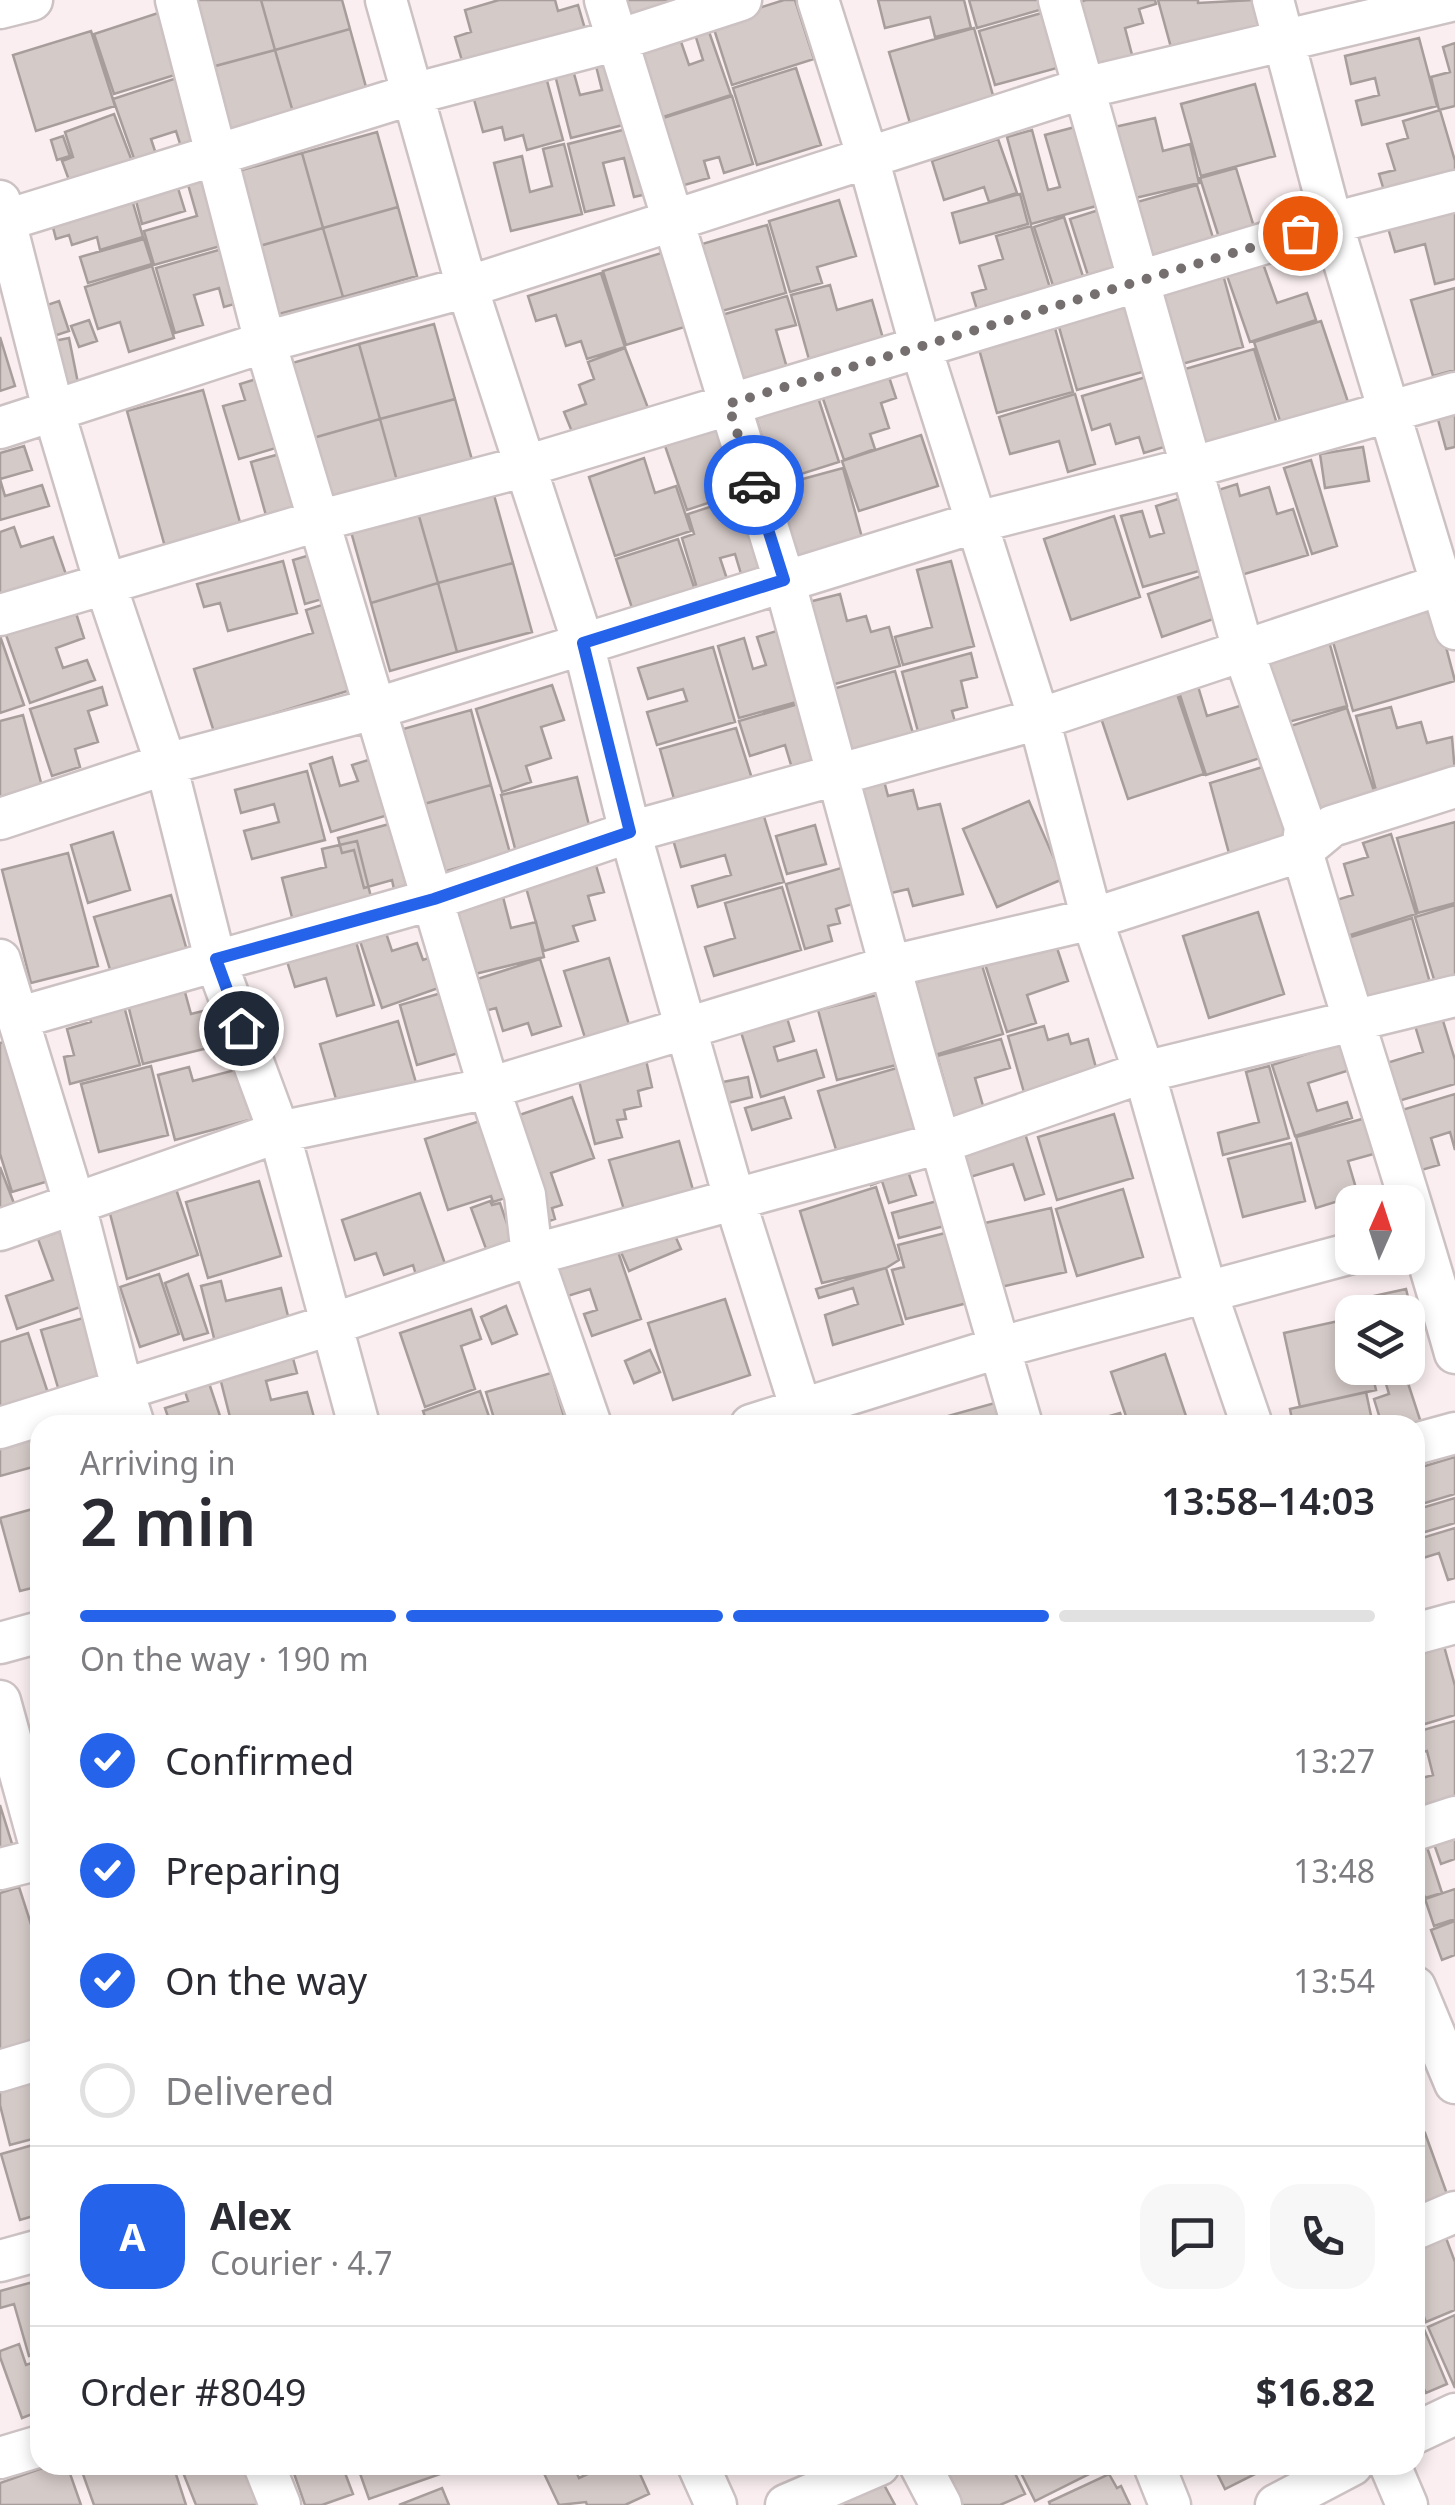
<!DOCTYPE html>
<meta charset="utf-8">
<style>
body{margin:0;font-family:"Noto Sans",sans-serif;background:#f7f7f7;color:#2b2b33;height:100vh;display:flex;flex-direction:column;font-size:38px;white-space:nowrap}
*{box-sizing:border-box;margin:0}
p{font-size:32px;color:#7c7c81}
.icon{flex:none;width:55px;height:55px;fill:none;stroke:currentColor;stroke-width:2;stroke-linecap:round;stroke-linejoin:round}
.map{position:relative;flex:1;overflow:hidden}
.sheet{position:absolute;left:30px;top:1415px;width:1395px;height:1060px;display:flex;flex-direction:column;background:#fff;border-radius:30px;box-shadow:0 5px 15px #0003}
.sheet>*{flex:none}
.needle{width:65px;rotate:3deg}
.fabs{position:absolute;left:1335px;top:1185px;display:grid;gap:20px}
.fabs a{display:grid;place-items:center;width:90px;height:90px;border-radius:20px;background:#fff;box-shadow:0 5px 15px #0003;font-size:50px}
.pin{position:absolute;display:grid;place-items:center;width:85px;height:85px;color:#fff;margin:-42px;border:5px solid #fff;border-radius:50%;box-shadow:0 2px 10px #0007}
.courier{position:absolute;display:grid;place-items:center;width:100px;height:100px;margin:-50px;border:8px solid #2563eb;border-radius:50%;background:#fff;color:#222;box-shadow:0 2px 12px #0007}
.head em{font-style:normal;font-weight:600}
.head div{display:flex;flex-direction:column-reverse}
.head{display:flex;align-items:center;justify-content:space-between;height:170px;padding:0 50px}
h1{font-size:65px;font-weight:600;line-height:75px}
.bar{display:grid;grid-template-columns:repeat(4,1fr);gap:15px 10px;align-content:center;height:120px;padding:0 50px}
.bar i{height:12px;border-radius:8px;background:#e1e1e2}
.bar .selected{background:#2563eb}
.bar p{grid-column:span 4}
.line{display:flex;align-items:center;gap:25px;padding:0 50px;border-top:2px solid #e1e1e2}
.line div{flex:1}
.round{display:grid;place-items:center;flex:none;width:105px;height:105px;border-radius:30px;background:#f7f7f7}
ol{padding:0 50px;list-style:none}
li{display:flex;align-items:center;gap:30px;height:110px}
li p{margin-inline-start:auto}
li .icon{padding:10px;border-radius:50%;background:#2563eb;color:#fff;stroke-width:4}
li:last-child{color:#7c7c81}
li i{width:55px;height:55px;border:5px solid #e1e1e2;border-radius:50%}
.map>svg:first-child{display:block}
.building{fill:#d4cac8;stroke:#a79d9b;stroke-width:2.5}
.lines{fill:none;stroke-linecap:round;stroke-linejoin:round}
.minor-casing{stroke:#cdc2c3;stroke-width:45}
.minor{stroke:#fff;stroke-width:40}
.done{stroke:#756f6f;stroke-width:10;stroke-dasharray:0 18}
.route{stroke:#2563eb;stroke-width:12}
</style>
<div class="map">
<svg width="1455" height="2505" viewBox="0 0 1455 2505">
<rect width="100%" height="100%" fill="#faeef0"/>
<!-- building -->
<path class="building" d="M188 0H261L275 50 208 68Z
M261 0H342L350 29 275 50Z
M499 0H555L558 11 578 5 585 29 463 64 455 37 471 32 465 10Z
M624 0H703L631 21Z
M784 0H795L814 59 732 85 712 23Z
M878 0H964L971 28 935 37 930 17 885 28Z
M969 0H1048L1050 7 977 28Z
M1086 0H1155L1156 4 1139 9 1143 23 1125 28 1135 66 1090 77 1073 4Z
M1158 0H1198V3L1254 0 1262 27 1172 51Z
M1052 10 1068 65 995 85 979 31Z
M158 13 178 74 114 94 94 34Z
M707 26 731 95 660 118 637 46 678 33 689 65 703 60 694 31Z
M974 28 994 99 910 123 889 52Z
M350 29 369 98 295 119 275 50Z
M91 31 115 106 36 131 13 55Z
M1419 38 1437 106 1362 125 1356 101 1379 95 1375 78 1351 84 1345 56Z
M1455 43V106L1439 110 1431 77 1450 72 1443 47Z
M275 50 295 119 227 137 208 68Z
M617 56 635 122 571 138 555 75 573 70 580 95 602 90 595 62Z
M796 68 821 145 757 165 733 88Z
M186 75 209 141 182 150 176 131 151 139 157 157 136 164 113 99Z
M546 77 563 140 527 150 523 135 505 140 502 127 483 132 473 96Z
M1255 84 1275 156 1201 176 1181 104Z
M732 96 753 164 724 173 719 157 704 161 709 178 681 186 660 119Z
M1440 110 1455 161V184L1388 204 1379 174 1395 170 1387 144 1408 138 1403 121Z
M114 114 135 169 73 191 62 161 73 157 65 132Z
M1155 118 1163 151 1190 144 1199 183 1127 200 1110 128Z
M1086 124 1107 203 1031 224 1007 137 1032 130 1048 190 1060 187 1045 135Z
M638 126 655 192 634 197 624 158 603 163 614 205 585 212 568 144Z
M377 132 398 207 323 228 302 153Z
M63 136 70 156 57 160 51 140Z
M998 139 1017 193 989 202 984 187 944 200 932 161Z
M564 144 582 214 511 231 494 163 522 156 530 192 552 186 543 149Z
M302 153 323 228 256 247 235 172Z
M1236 168 1257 237 1222 247 1200 178Z
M211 174 231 243 154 265 144 231 197 216 187 181Z
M177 185 185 211 142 224 135 197Z
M1197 185 1217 251 1149 271 1130 204Z
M130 193 143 237 100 250 97 237 72 245 69 235 56 239 50 216Z
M1020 194 1028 224 960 243 952 213Z
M839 200 856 256 817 267 822 283 790 292 769 221Z
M1455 203V279L1435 284 1425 244 1395 252 1386 221Z
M398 207 417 276 343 297 323 228Z
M1105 208 1128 277 1092 288 1070 219Z
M1064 217 1087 289 1057 298 1034 227Z
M767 225 786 293 722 311 702 244Z
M1031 226 1054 301 981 323 972 293 986 289 979 266 1003 259 996 236Z
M323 228 343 297 275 315 256 247Z
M144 239 152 264 88 283 80 257Z
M229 247 245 301 224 307 219 288 194 295 203 325 175 333 156 268Z
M668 251 691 325 626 345 603 271Z
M1261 258 1277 303 1307 293 1316 320 1250 342 1225 270Z
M152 266 174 338 129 352 120 322 98 329 85 287Z
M1222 271 1243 347 1175 366 1154 290Z
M601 273 625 347 587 359 581 341 566 346 556 315 536 321 528 296Z
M830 285 837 310 872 300 884 342 810 363 791 295Z
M1455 288V370L1433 376 1411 300Z
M787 296 796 325 776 330 787 368 738 383 718 316Z
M59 301 69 331 54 336 44 306Z
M1126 301 1146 371 1077 390 1057 320Z
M89 320 97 341 79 347 71 326Z
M1053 321 1073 392 997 413 977 342Z
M1321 321 1352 414 1285 436 1254 342Z
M434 324 455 399 380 419 359 344Z
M0 337 15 386 0 391Z
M69 338 79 388 60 392 49 342Z
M359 344 380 419 313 438 292 363Z
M625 348 653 421 579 449 564 412 586 404 579 385 594 379 588 362Z
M1254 349 1281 437 1205 459 1178 371Z
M886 368 896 398 881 403 889 428 870 434 875 449 844 460 820 390Z
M266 376 286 445 239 459 223 406 245 400 240 384Z
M1149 376 1171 445 1144 453 1139 437 1116 444 1110 424 1092 430 1082 396Z
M815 388 839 462 776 482 753 408Z
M203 390 243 533 167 554 127 411Z
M1075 394 1095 464 1068 472 1059 441 1010 454 999 417Z
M455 399 474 467 399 488 380 419Z
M1455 412V447L1446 449 1437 416Z
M380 419 399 488 332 506 313 438Z
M727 419 750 489 687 510 663 440Z
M921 435 938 486 859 511 842 461Z
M24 446 32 470 0 479 5 496 42 485 49 506 0 520V453Z
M1363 447 1369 481 1325 488 1320 454Z
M294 450 309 508 267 519 251 462Z
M644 458 655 493 676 486 691 531 615 556 589 477Z
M1311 460 1337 546 1312 554 1284 468Z
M843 468 863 541 796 559 777 486Z
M1237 484 1240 496 1269 487 1277 514 1293 509 1308 555 1238 576 1212 492Z
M492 488 513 563 438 583 417 509Z
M747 495 768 570 742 577 735 554 720 558 727 579 697 588 682 538 694 534 688 514Z
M1184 497 1206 569 1143 587 1121 516 1142 511 1150 537 1164 533 1156 506Z
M417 509 438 583 371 603 350 528Z
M1114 516 1140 597 1071 620 1044 539Z
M14 527 21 547 53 537 70 586 0 600V532Z
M678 539 695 590 633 611 616 559Z
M320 552 333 596 305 604 293 560Z
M283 561 297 613 228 631 220 603 204 607 197 584Z
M951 561 974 646 903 665 895 637 932 627 917 570Z
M513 563 532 632 457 652 438 583Z
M1207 574 1222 616 1162 637 1148 594Z
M438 583 457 652 390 671 371 603Z
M840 594 847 621 866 616 871 632 889 627 900 666 828 686 805 603Z
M1433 598 1455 681 1353 711 1329 628Z
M328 603 354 689 214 732 194 669 313 633 306 610Z
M75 610 84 638 56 648 63 668 87 660 95 680 30 703 6 635Z
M783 629 804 700 739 718 718 646 744 638 753 669 766 665 757 637Z
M1327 634 1347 706 1274 726 1254 654Z
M0 636 24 705 0 713Z
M713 647 735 722 657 745 647 712 687 701 683 689 648 699 638 668Z
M971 653 977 677 961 681 967 707 952 711 957 729 920 739 902 672Z
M895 671 914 737 848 756 829 690Z
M1197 683 1207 716 1256 701 1273 754 1206 775 1178 689Z
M552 685 564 720 541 727 551 758 526 766 531 782 502 792 476 709Z
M102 687 107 705 88 711 98 742 75 749 80 767 52 776 30 709Z
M1175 688 1204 774 1128 799 1099 712Z
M805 702 825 769 795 778 785 745 750 756 739 721Z
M1391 707 1397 728 1421 722 1427 743 1452 737 1455 773 1377 794 1356 716Z
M1347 708 1375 794 1308 815 1281 729Z
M471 710 491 785 424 804 403 729Z
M23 715 43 790 0 801V721Z
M736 728 755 788 678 813 660 749Z
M332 757 340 786 358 781 352 765 378 757 395 813 331 832 310 764Z
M1279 762 1301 838 1230 857 1210 783Z
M307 771 325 840 252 859 244 831 279 822 274 804 241 813 235 790Z
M577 777 592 837 517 856 501 795Z
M883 777 888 796 913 790 918 809 940 804 963 894 913 906 908 889 883 895 855 784Z
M491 785 510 853 443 872 424 804Z
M1029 801 1063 879 997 907 963 829Z
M762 810 784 882 698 907 692 886 731 875 725 855 681 867 672 836Z
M400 821 417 888 395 894 392 880 364 888 354 850 342 853 338 838Z
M1455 822V903L1418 913 1397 838Z
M815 825 826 864 787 874 776 836Z
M113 832 130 890 88 903 71 845Z
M1391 834 1416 914 1341 938 1330 902 1353 895 1344 864 1368 857 1363 843Z
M357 841 375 913 296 933 282 878 326 867 322 849Z
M68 853 98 966 31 983 2 870Z
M595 862 604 892 588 896 595 920 573 926 578 941 544 951 525 884Z
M855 864 865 900 836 909 840 923 828 926 832 941 805 949 786 884Z
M782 887 801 950 714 976 705 947 735 938 725 903Z
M171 895 188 954 112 976 94 917Z
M503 897 511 928 536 922 544 957 471 975 455 909Z
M1455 905V980L1436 986 1415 917Z
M1258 912 1284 994 1209 1018 1183 936Z
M1412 918 1430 983 1358 1003 1341 940Z
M385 930 392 951 417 943 423 960 437 955 447 985 382 1008 359 938Z
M355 938 374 1005 337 1016 326 978 295 987 286 958Z
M1055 942 1068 981 1027 995 1036 1023 1007 1032 985 964Z
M609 958 630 1028 586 1041 564 971Z
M540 959 561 1026 532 1035 528 1023 503 1031 496 1008 481 1012 471 981Z
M981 962 1003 1034 932 1056 910 984Z
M183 985 191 1014 223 1006 232 1042 143 1064 124 989Z
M448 991 466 1051 417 1065 400 1005Z
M889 992 908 1062 837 1080 818 1010Z
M121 995 140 1065 70 1084 64 1057 74 1055 67 1029 91 1022 86 1004Z
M1440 1011 1455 1060V1084L1392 1103 1380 1065 1423 1052 1413 1019Z
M787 1018 794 1041 774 1047 778 1061 816 1050 824 1077 761 1097 741 1032Z
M398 1021 421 1100 343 1123 320 1044Z
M1044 1026 1048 1040 1068 1034 1071 1044 1088 1039 1100 1082 1027 1103 1008 1036Z
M16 1038 59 1178 12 1192 0 1154V1043Z
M1001 1039 1010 1068 975 1078 986 1116 956 1124 937 1056Z
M1341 1043 1350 1070 1308 1083 1317 1111 1347 1102 1352 1118 1295 1136 1272 1065Z
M646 1060 652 1087 638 1091 641 1106 624 1110 626 1119 617 1120 622 1137 595 1144 578 1077Z
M907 1065 926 1130 838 1156 818 1091Z
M151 1066 168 1135 99 1152 81 1084Z
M1269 1066 1289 1138 1223 1155 1218 1133 1259 1122 1246 1072Z
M189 1067 193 1081 239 1069 253 1119 175 1140 158 1075Z
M748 1077 752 1097 728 1103 723 1082Z
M1455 1094V1150L1450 1132 1431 1138 1439 1165 1411 1173 1392 1113Z
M572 1097 594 1158 551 1173 562 1205 552 1208 555 1219 538 1225 502 1121Z
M784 1097 791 1118 752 1130 745 1108Z
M1114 1114 1133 1178 1057 1200 1038 1137Z
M1377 1115V1153L1348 1161 1358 1195 1316 1208 1296 1137Z
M495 1116 521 1193 493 1202 491 1196 448 1210 425 1139Z
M1023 1127 1044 1194 1025 1200 1013 1164 967 1178 958 1146Z
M679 1141 697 1204 628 1223 609 1160Z
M1291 1143 1305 1201 1243 1217 1228 1159Z
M0 1167 20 1219 0 1225Z
M907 1168 916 1195 889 1203 882 1181 871 1185 870 1179Z
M259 1181 281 1256 208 1278 186 1202Z
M174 1183 198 1255 127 1279 107 1202Z
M876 1187 899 1260 886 1268 822 1283 800 1211Z
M1123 1189 1143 1257 1077 1276 1056 1209Z
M420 1193 449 1275 419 1285 413 1265 384 1275 376 1253 355 1260 342 1220Z
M941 1200 948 1225 899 1238 892 1213Z
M490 1201 492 1205 500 1203 515 1247 489 1257 471 1208Z
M1051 1208 1066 1272 1001 1287 985 1223Z
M670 1224 681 1249 629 1271 618 1245Z
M63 1230 89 1304 17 1329 6 1296 53 1280 38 1239Z
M953 1231 971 1302 906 1319 892 1270 904 1267 898 1245Z
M615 1243 641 1319 592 1336 584 1314 597 1310 590 1289 558 1299 547 1267Z
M886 1268 903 1324 833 1345 825 1315 858 1304 853 1288 819 1298 816 1289Z
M159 1274 179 1334 140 1347 120 1287Z
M188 1274 208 1333 184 1340 165 1283Z
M221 1281 226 1301 281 1288 291 1328 216 1346 201 1286Z
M1406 1289 1419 1342 1408 1345V1312H1378L1374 1296Z
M725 1299 750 1375 673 1400 648 1323Z
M506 1306 517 1334 492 1344 481 1317Z
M471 1309 481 1339 461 1346 475 1389 425 1407 400 1333Z
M90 1316 108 1377 59 1391 41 1330Z
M1352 1318V1368H1371L1376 1390 1300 1407 1284 1333Z
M28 1333 50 1399 0 1416V1342Z
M650 1350 660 1372 634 1383 625 1361Z
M291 1351 297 1373 266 1381 271 1400 307 1392 315 1421 300 1425H232L218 1370Z
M1165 1354 1188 1422 1178 1425H1129L1111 1372Z
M551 1373 565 1420 547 1425H496L486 1392Z
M207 1377 223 1425H165L170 1423 165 1408 188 1401 183 1385Z
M1406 1377 1424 1432 1415 1425H1382L1374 1399 1389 1394 1386 1384Z
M480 1391 492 1425H428L423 1411Z
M1366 1392 1373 1425H1293L1290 1409Z
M1002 1401 1009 1425H939L937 1419Z
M1120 1413 1124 1425H1078Z
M40 1425V1465L0 1476V1437Z
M1455 1457V1494L1415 1506V1469Z
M1455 1498V1523L1415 1535V1510Z
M40 1507V1586L20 1591 0 1518Z
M1455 1528V1578L1448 1580 1439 1553 1420 1559 1415 1540Z
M1444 1646 1455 1686V1715L1415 1727V1655Z
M1455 1721V1797L1415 1808V1780L1433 1775 1427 1751 1422 1752 1416 1732Z
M0 1805 13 1847 0 1851Z
M1455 1836V1859L1441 1864 1434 1844Z
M1426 1844 1442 1893 1425 1898 1415 1869V1848Z
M19 1887 40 1952V2043L0 2057V1893Z
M1455 1889V1919L1434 1926 1425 1899Z
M1455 1921V1955L1442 1960 1431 1930Z
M40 2070V2137L10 2145 0 2105V2081Z
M1425 2133 1451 2205 1415 2218V2137Z
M40 2143V2214L20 2220 1 2154Z
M1446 2238 1455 2262V2310L1426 2322 1415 2295V2251Z
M33 2282 37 2297 40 2296V2353L29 2356 14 2304 0 2308V2291Z
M1455 2315V2388L1428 2327Z
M1421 2322 1447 2384 1426 2393 1421 2383 1415 2386V2324Z
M19 2344 26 2365 40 2360V2411L22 2418 0 2357V2351Z
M51 2465H67L81 2505H0V2483Z
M84 2465H173L186 2505H94L80 2466Z
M180 2465H242L258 2505H196Z
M291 2465H342L353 2494 322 2505H305Z
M357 2465H462L463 2466 369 2499Z
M540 2465H573L579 2478 607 2465H636L649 2494 625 2505H587L586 2502 559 2505Z
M931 2465H1011L1025 2494 1000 2505H949Z
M1017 2465H1100L1101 2468 1035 2501Z
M1213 2465H1273L1225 2489Z
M1109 2474 1117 2488 1121 2486 1130 2505H1050L1049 2502Z
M882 2481 895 2505H840L839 2504Z
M442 2488 449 2505H399Z"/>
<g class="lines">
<!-- minor casing -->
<g class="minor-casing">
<path id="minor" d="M176 0 265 342 489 1088 525 1195 532 1255 591 1425
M386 0 467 287 583 643 630 832 735 1201 806 1425
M605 0 784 580 913 1050 1022 1425
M818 0 868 158 921 348 1039 719 1092 919 1144 1072 1207 1294 1252 1425
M1059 0 1244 653 1305 827 1302 851C1351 1019 1408 1185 1455 1353
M1273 0 1332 223 1455 629
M0 8 32 0
M0 201 53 409 105 583 166 764 215 959 279 1132 359 1425
M0 222 413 94 618 40 741 0
M0 428 265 342 467 287 1084 88 1455 0
M0 615 321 520 526 466 1332 223 1455 191
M0 819 166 764 374 709 977 522 1190 468 1455 393
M0 960 75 1205 122 1388 134 1425
M17 1018 434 899 630 832 1039 719 1455 580
M0 1230 279 1132 489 1088 891 966 1092 919 1302 851 1332 826 1455 787
M751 1425 1001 1347 1352 1253
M0 1428 330 1325 532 1255 940 1143 1144 1072 1455 996
M1415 1444 1455 1433
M1415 1634 1455 1623
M0 1643 40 1632
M0 1701 40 1846
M1415 1830 1455 1817
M0 1869 40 1859
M1415 1987 1455 2083
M0 2071 40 2059
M1415 2229 1455 2212
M0 2261 40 2250
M1415 2433 1455 2414
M0 2458 40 2446
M264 2465 280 2505
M698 2465 716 2505
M920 2465 941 2505
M1154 2465 1170 2505
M1390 2465 1407 2505
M786 2505 879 2465
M1276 2505 1352 2465"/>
</g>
<!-- minor -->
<use href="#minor" class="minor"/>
</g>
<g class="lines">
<!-- done -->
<path class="done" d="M754 485 728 404 1300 233"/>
<!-- route -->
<path class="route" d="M241 1028 216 959 434 899 630 832 583 643 784 580 754 485"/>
</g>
</svg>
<div class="fabs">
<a><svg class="needle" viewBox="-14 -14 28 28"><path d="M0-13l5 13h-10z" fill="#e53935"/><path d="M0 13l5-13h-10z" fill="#7c7c81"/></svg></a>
<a><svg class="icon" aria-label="layers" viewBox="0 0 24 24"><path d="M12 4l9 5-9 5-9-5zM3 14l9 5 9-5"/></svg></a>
</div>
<div class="pin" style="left:1300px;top:233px;background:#ea580c"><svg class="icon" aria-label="bag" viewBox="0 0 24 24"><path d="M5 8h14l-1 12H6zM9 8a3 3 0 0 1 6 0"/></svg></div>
<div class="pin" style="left:241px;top:1028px;background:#1f2937"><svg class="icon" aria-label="home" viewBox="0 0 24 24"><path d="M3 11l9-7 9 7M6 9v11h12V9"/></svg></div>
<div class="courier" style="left:754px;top:485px"><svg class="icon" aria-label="car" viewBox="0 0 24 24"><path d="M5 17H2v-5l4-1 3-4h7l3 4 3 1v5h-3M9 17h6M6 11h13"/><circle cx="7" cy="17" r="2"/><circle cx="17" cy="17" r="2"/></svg></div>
<section class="sheet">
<div class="head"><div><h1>2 min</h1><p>Arriving in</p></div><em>13:58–14:03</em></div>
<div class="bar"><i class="selected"></i><i class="selected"></i><i class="selected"></i><i></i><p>On the way · 190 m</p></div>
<ol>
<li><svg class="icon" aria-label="check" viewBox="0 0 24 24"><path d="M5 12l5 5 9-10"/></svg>Confirmed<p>13:27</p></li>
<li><svg class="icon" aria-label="check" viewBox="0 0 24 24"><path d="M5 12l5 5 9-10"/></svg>Preparing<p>13:48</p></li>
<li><svg class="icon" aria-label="check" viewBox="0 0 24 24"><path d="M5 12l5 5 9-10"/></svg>On the way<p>13:54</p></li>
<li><i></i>Delivered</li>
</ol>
<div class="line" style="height:180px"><b class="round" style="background:#2563eb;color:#fff">A</b><div><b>Alex</b><p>Courier · 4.7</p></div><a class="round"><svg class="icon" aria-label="chat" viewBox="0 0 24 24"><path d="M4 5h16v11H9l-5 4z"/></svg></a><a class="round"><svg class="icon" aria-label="phone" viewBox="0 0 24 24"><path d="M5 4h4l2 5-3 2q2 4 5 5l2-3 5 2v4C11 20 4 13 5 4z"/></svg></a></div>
<div class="line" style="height:130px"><div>Order #8049</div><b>$16.82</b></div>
</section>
</div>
